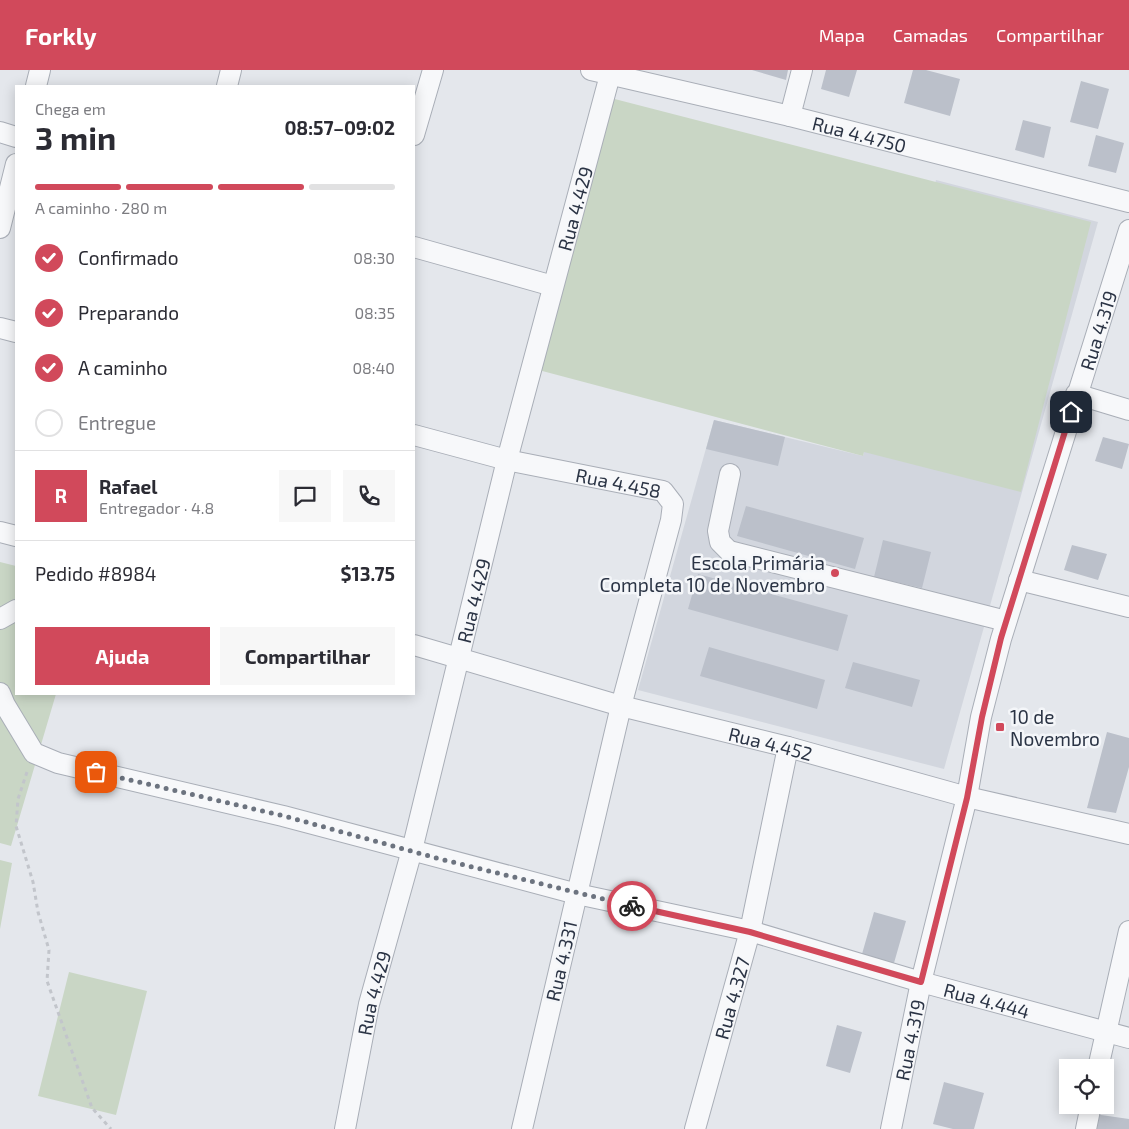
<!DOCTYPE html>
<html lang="pt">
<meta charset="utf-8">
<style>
body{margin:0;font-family:"Exo 2",sans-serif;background:#f7f7f7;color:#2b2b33;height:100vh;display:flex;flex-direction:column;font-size:19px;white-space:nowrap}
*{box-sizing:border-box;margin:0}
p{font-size:16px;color:#7c7c81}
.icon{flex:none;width:28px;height:28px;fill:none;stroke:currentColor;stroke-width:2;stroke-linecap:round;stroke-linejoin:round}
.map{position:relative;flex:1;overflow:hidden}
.panel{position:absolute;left:15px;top:15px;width:400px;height:610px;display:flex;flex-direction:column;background:#fff;border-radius:0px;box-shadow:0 2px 12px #0003}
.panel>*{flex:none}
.fabs{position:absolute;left:1059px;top:989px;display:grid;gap:10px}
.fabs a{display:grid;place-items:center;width:55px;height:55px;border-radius:0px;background:#fff;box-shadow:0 2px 12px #0003;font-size:25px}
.pin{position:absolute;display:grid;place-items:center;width:42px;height:42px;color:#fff;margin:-21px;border-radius:10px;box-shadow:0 2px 8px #0006}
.courier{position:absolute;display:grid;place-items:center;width:50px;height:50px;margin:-25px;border:4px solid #d1495b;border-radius:50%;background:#fff;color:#222;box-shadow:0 1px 6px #0007}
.summary em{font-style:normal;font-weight:700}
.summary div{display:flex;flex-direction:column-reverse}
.summary{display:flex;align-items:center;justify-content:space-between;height:85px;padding:0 20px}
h1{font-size:32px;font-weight:700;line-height:38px}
.bar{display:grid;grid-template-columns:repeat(4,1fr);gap:8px 5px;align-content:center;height:60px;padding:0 20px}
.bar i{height:6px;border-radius:4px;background:#e1e1e2}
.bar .active{background:#d1495b}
.bar p{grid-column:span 4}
.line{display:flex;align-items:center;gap:12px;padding:0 20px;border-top:1px solid #e1e1e2}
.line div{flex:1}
.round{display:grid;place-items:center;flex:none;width:52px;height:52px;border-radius:0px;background:#f7f7f7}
ol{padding:0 20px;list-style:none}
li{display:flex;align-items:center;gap:15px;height:55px}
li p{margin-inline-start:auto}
li .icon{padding:5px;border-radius:50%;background:#d1495b;color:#fff;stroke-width:4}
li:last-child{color:#7c7c81}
li i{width:28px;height:28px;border:2px solid #e1e1e2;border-radius:50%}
.primary-button{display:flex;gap:10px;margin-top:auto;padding:10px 20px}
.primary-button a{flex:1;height:58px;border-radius:0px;background:#d1495b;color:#fff;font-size:20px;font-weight:700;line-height:58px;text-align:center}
.primary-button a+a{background:#f7f7f7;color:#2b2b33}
header{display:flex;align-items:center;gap:30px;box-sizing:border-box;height:70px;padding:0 25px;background:#d1495b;color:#fff}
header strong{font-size:24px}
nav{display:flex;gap:28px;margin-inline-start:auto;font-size:18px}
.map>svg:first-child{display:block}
.built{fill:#d2d6de}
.green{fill:#c9d6c5}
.building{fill:#bbc0ca}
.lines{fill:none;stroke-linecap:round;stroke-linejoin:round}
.minor-casing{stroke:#a9aeb7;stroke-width:22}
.path{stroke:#c2c5cb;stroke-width:3;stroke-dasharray:4 4;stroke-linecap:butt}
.minor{stroke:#f7f8fa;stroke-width:20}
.done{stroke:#6c737f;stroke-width:5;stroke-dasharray:0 9}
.route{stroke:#d1495b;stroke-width:6}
.poi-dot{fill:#d1495b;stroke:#f4f6f9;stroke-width:2}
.labels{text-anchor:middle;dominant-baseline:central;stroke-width:5;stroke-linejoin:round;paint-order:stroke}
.street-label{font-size:19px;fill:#2b3445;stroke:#f4f6f9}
.poi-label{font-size:19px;fill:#2b3445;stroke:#f4f6f9;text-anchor:end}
</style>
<header>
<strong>Forkly</strong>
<nav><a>Mapa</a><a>Camadas</a><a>Compartilhar</a></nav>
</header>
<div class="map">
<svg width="1129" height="1059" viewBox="0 0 1129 1059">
<rect width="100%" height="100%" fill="#e4e7ec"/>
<!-- built -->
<path class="built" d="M936 110 1098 152 944 699 638 620 714 350 863 386Z"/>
<!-- green -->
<path class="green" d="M603 26 1091 152 1021 422 864 382 863 386 531 298Z
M0 492 16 496V624H56L11 776 0 773Z
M0 790 12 793 0 859Z
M69 902 147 921 116 1045 38 1026Z"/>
<!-- building -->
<path class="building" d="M752 0H788L786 10Z
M826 0H857L849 27 821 19Z
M913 0H926L960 9 950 46 904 33Z
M1081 11 1109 19 1098 59 1070 52Z
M1023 50 1051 57 1044 88 1015 80Z
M1096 65 1124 73 1116 103 1088 96Z
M714 350 785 367 778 396 706 379Z
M1103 367 1129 374 1122 399 1095 391Z
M746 436 864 468 855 499 737 466Z
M883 470 931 482 922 518 874 507Z
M1072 475 1107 484 1098 510 1064 500Z
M698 504 848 545 838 581 688 539Z
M709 577 825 610 817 639 700 606Z
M853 592 920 610 912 637 845 618Z
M1107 662 1129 668V697L1116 743 1087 738Z
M874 842 906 851 894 893 862 884Z
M837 955 862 962 850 1003 826 996Z
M944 1012 984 1023 974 1059H953L933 1054Z
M1094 1044 1129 1049V1059H1091Z"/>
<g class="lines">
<!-- minor casing -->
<g class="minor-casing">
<g id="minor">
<path id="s1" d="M591 0 790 46 1129 132"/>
<path d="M36 16 40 0"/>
<path d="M227 16 231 0"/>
<path d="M790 46 802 0"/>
<path d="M0 62 16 67"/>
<path d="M414 65 433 0"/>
<path d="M0 158 16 94"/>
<path d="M414 177 553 216"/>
<path d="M0 258 16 262"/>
<path d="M1076 324 1129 340"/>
<path id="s2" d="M414 365 507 390 663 421 673 434 671 450 621 636 522 1059"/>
<path d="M730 404 718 461 720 472 729 481 1006 551"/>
<path d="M0 462 16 466"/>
<path d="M1019 510 1129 537"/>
<path d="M0 549 16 540"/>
<path id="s3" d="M414 575 621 636 788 677 967 727 1129 764"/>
<path id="s4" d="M0 623 5 635 34 683 58 693 283 746 577 824 750 861 921 912 1129 968"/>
<path d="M1098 998 1129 861"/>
<path id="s5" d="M345 1059 369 934 412 780 507 390 610 5"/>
<path id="s6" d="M695 1059 750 861 788 677"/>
<path id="s7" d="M891 1059 921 912 967 727 981 647 1001 569 1129 160"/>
<path d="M1086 1059 1091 1035"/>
</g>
</g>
<!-- path -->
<path class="path" d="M27 702 18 729 16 756 33 812 38 842 49 880 47 911 92 1038 111 1059"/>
<!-- minor -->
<use href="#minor" class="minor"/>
</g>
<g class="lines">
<!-- done -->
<path class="done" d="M96 702 284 746 440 789 632 836"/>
<!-- route -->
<path class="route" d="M632 836 750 862 921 912 967 728 982 647 1001 568 1071 342"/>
</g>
<!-- markers -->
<g class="poi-dot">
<circle cx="835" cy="503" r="5"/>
<rect x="995" y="652" width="10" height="10" rx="2.5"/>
</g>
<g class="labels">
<!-- street labels -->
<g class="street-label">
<text stroke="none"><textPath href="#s1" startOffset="276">Rua 4.4750</textPath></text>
<text stroke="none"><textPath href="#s5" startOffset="949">Rua 4.429</textPath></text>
<text stroke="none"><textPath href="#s7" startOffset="826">Rua 4.319</textPath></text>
<text stroke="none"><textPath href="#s2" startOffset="210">Rua 4.458</textPath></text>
<text stroke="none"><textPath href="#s5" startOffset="544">Rua 4.429</textPath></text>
<text stroke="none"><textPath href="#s3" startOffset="370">Rua 4.452</textPath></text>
<text transform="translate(561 891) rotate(-77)">Rua 4.331</text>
<text stroke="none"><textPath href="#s5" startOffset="139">Rua 4.429</textPath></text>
<text stroke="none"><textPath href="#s6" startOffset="136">Rua 4.327</textPath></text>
<text stroke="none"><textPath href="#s4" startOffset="1054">Rua 4.444</textPath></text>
<text stroke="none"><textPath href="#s7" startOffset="91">Rua 4.319</textPath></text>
</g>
<!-- poi labels -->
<g class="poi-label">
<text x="825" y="492">Escola Primária<tspan x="825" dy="22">Completa 10 de Novembro</tspan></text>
<text x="1010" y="646" text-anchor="start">10 de<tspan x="1010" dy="22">Novembro</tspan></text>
</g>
</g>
</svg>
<div class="fabs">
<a><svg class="icon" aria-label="locate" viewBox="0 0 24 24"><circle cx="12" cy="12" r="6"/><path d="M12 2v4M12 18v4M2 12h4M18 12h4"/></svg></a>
</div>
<div class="pin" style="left:96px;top:702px;background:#ea580c"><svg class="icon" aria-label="bag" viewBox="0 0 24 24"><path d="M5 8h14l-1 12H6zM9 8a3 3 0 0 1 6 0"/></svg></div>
<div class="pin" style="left:1071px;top:342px;background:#1f2937"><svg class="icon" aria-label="home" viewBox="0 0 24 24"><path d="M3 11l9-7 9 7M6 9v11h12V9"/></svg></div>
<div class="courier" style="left:632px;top:836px"><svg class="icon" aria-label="bike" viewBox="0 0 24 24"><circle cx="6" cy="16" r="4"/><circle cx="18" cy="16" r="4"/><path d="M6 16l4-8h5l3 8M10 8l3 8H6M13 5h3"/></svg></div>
<section class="panel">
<div class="summary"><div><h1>3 min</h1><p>Chega em</p></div><em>08:57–09:02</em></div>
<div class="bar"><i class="active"></i><i class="active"></i><i class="active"></i><i></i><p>A caminho · 280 m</p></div>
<ol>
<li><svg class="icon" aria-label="check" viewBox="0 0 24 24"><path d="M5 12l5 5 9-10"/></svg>Confirmado<p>08:30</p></li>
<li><svg class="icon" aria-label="check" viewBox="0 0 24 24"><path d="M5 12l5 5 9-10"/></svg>Preparando<p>08:35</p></li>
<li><svg class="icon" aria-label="check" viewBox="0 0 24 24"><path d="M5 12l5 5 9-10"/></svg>A caminho<p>08:40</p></li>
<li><i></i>Entregue</li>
</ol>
<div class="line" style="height:90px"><b class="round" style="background:#d1495b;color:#fff">R</b><div><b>Rafael</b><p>Entregador · 4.8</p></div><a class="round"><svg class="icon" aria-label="chat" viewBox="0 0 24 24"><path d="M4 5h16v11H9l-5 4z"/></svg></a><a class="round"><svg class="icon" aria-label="phone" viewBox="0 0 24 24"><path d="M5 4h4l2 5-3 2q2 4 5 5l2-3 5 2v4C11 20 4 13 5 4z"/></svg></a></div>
<div class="line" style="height:65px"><div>Pedido #8984</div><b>$13.75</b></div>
<div class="primary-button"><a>Ajuda</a><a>Compartilhar</a></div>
</section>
</div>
